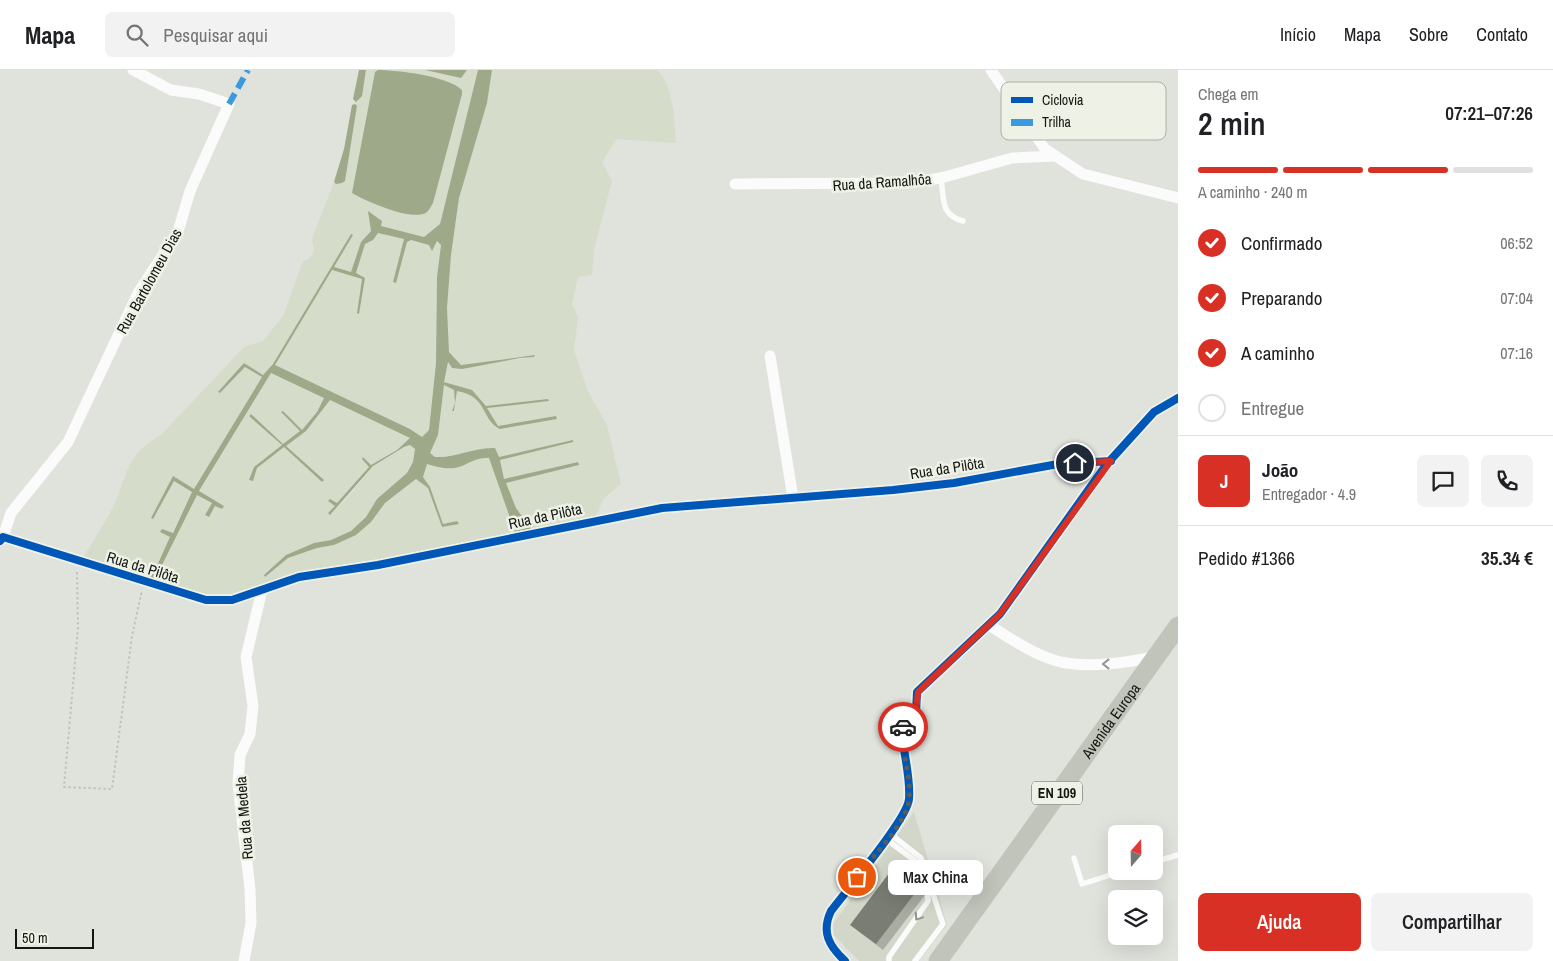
<!DOCTYPE html>
<html lang="pt">
<meta charset="utf-8">
<style>
body{margin:0;font-family:"Archivo Narrow",sans-serif;background:#f2f2f2;color:#202124;height:100vh;display:flex;flex-direction:column;font-size:19px;white-space:nowrap}
*{box-sizing:border-box;margin:0}
p{font-size:16px;color:#757577}
.icon{flex:none;width:28px;height:28px;fill:none;stroke:currentColor;stroke-width:2;stroke-linecap:round;stroke-linejoin:round}
.map{position:relative;flex:1;overflow:hidden}
.side{display:flex;flex-direction:column;background:#fff;width:375px}
.side>*{flex:none}
.needle{width:32px;rotate:20deg}
.fabs{position:absolute;left:1108px;top:755px;display:grid;gap:10px}
.fabs a{display:grid;place-items:center;width:55px;height:55px;border-radius:8px;background:#fff;box-shadow:0 5px 20px #0002;font-size:25px}
.scale{position:absolute;left:15px;bottom:12px;width:79px;box-sizing:border-box;padding-left:5px;border:2px solid #141612;border-top:0;font-size:14px;line-height:18px;white-space:nowrap;color:#141612;-webkit-text-stroke:4px #eef2e6;paint-order:stroke}
.pin{position:absolute;display:grid;place-items:center;width:42px;height:42px;color:#fff;margin:-21px;border:2px solid #fff;border-radius:50%;box-shadow:0 1px 5px #0007}
.courier{position:absolute;display:grid;place-items:center;width:50px;height:50px;margin:-25px;border:4px solid #d93025;border-radius:50%;background:#fff;color:#222;box-shadow:0 1px 6px #0007}
.bubble{position:absolute;height:35px;border-radius:8px;background:#fff;box-shadow:0 5px 20px #0002;font-size:16px;font-weight:600;line-height:35px;text-align:center}
.headline em{font-style:normal;font-weight:600}
.headline div{display:flex;flex-direction:column-reverse}
.headline{display:flex;align-items:center;justify-content:space-between;height:85px;padding:0 20px}
h1{font-size:32px;font-weight:600;line-height:38px}
.bar{display:grid;grid-template-columns:repeat(4,1fr);gap:8px 5px;align-content:center;height:60px;padding:0 20px}
.bar i{height:6px;border-radius:4px;background:#e0e0e0}
.bar .active{background:#d93025}
.bar p{grid-column:span 4}
.line{display:flex;align-items:center;gap:12px;padding:0 20px;border-top:1px solid #e0e0e0}
.line div{flex:1}
.round{display:grid;place-items:center;flex:none;width:52px;height:52px;border-radius:8px;background:#f2f2f2}
ol{padding:0 20px;list-style:none}
li{display:flex;align-items:center;gap:15px;height:55px}
li p{margin-inline-start:auto}
li .icon{padding:5px;border-radius:50%;background:#d93025;color:#fff;stroke-width:4}
li:last-child{color:#757577}
li i{width:28px;height:28px;border:2px solid #e0e0e0;border-radius:50%}
.button{display:flex;gap:10px;margin-top:auto;padding:10px 20px}
.button a{flex:1;height:58px;border-radius:8px;background:#d93025;color:#fff;font-size:20px;font-weight:600;line-height:58px;text-align:center}
.button a+a{background:#f2f2f2;color:#202124}
header{display:flex;align-items:center;gap:30px;box-sizing:border-box;height:70px;padding:0 25px;background:#fff;border-bottom:1px solid #e0e0e0}
header strong{font-size:24px}
nav{display:flex;gap:28px;margin-inline-start:auto;font-size:18px}
.search{width:350px;height:45px;background:#f2f2f2;display:flex;align-items:center;gap:12px;box-sizing:border-box;padding:0 18px;border-radius:8px;color:#757577;font-size:19px}
main{display:flex;flex:1;min-height:0}
.map>svg:first-child{display:block}
.built{fill:#d2d7ca}
.green{fill:#d6dcca}
.water{fill:#9ea989;fill-rule:evenodd}
.shadow{fill:#0003}
.building{fill:#7a7d73}
.lines{fill:none;stroke-linecap:round;stroke-linejoin:round}
.path{stroke:#c1c3c0;stroke-width:2;stroke-dasharray:2.5 2.5;stroke-linecap:butt}
.service{stroke:#fafbfa;stroke-width:5.5}
.minor{stroke:#fafbfa;stroke-width:11}
.primary{stroke:#c1c4ba;stroke-width:19}
.quiet{stroke:#3b9ade;stroke-width:6;stroke-dasharray:12 6;stroke-linecap:butt}
.cycleway-casing{stroke:#eef2e6;stroke-width:11}
.cycleway{stroke:#0057b8;stroke-width:8}
.oneway{stroke:#929492}
.done{stroke:#5b5d59;stroke-width:5;stroke-dasharray:0 9}
.route{stroke:#d93025;stroke-width:6}
.labels{text-anchor:middle;dominant-baseline:central;stroke-width:5;stroke-linejoin:round;paint-order:stroke}
.shield{fill:#eef2e6;stroke:#555852;stroke-width:1}
.shield-label{font-size:14px;font-weight:bold;fill:#141612}
.street-label{font-size:15px;fill:#141612;stroke:#eef2e6}
.key{fill:#eef2e6;stroke:#adb0a6;stroke-width:1}
.key-label{font-size:14px;fill:#141612}
</style>
<header>
<strong>Mapa</strong>
<div class="search"><svg class="icon" aria-label="search" viewBox="0 0 24 24"><circle cx="10" cy="10" r="6"/><path d="M15 15l6 6"/></svg>Pesquisar aqui</div>
<nav><a>Início</a><a>Mapa</a><a>Sobre</a><a>Contato</a></nav>
</header>
<main>
<div class="map">
<svg width="1178" height="891" viewBox="0 0 1178 891">
<rect width="100%" height="100%" fill="#e0e2dc"/>
<!-- built -->
<path class="built" d="M914 742 947 855 919 891H859L834 865 833 854Z"/>
<!-- green -->
<path class="green" d="M366 0H378L375 2 422 144 428 141 433 133 453 14 391 0H425L461 8 467 0H478L440 154 424 167 380 156 370 148 371 161 361 172 351 202 333 197 351 164 273 294 263 305 244 293 220 323 245 297 262 307 194 419 173 407 153 449 174 411 192 422 172 463 160 462 171 467 155 500 148 508 83 488C94 469 108 450 116 430 129 399 128 383 161 365L244 277 263 271 283 246 303 191 309 189 314 181 312 168 334 112 336 114 345 110 357 37 352 35 361 25Z
M492 0H657C674 16 674 50 676 73L616 69 602 92 612 111 594 179 592 205 578 207 572 234 578 247 574 280 588 321 607 355 621 414 604 428 596 446 532 460 516 438 505 413 579 395 578 392 504 409 500 390 573 372 499 387 458 385 435 387 430 383 438 365 444 315 454 320 455 333 452 340 455 341 457 321C479 324 485 339 496 357L501 356H498L486 338 549 331 548 329 486 336 472 320 444 312 447 292 452 298 534 287V285L461 295 449 282 447 238 451 185 459 128 487 33Z
M378 163 404 169 393 212 395 213 407 172 411 170 429 175 432 180 438 171 441 175 437 207 436 293 429 360 422 367 410 359 274 295 332 200 362 209 357 243H359L365 208 355 204 365 174 373 170Z
M271 303 324 327 317 342 302 360 283 341 282 343 301 361 283 374 250 345 282 375 254 397 253 411 257 398 284 377 322 412 323 411 286 376 306 361 330 330 410 368 397 380 371 395 363 388 362 389 369 397 337 434 330 429 335 436 330 445 348 427 373 396 404 377 410 375 415 379 413 392 407 403 377 429 366 447 351 461 331 470 314 473 286 485 265 507 288 488 317 478 334 475 371 452 385 433 417 409 428 418 442 457 458 454 457 451 443 455 430 417 423 407 427 394C436 397 450 400 459 397 470 393 476 387 489 388L515 462 519 463 230 524 208 525 159 511V501L197 424 212 433 205 445 209 447 215 435 222 439 224 436 199 422Z"/>
<!-- water -->
<path class="water" d="M359 0H366L362 26 356 32 353 29Z
M378 0C397 0 448 6 462 20V24L433 133C430 138 428 143 423 144 406 149 366 131 352 123L375 2Z
M425 0H467L461 8Z
M478 0H492L487 33 459 128 451 185 447 238 449 282 461 295 535 285 534 287 520 288 462 299 452 298 448 292 444 312 472 320 486 336 548 329 549 331 487 338 498 356 556 346 557 349 500 359C481 350 488 326 457 321L454 341H452L455 333 454 320 444 315 438 365 430 383 435 387C456 388 474 377 495 378L499 387 573 370V372L500 390 504 409 578 392 579 395 506 413 516 438 532 460 515 462 489 388C476 387 470 393 459 397 450 400 436 397 427 394L423 407 430 417 443 454 457 451 459 454 442 457 428 418 416 409 385 433 371 452 356 465 334 475 317 478 288 488 265 507 264 505 286 485 314 473 331 470 351 461 366 447 377 429 407 403 413 392 415 379 410 375 404 377 373 396 330 445 328 443 335 436 328 431 330 429 337 433 369 397 362 389 363 387 371 395 397 380 410 368 330 330 306 361 286 376 324 410 322 412 284 377 257 398 253 411 249 410 254 397 282 375 249 346 251 344 283 374 300 361 281 342 283 341 302 360 317 342 324 328 271 303 199 421 224 436 222 439 215 436 209 447 205 445 212 433 197 425 159 501V511L148 508 155 500 170 467 160 462 162 459 173 463 192 422 174 411 153 449 151 448 173 406 194 419 262 307 245 297 220 323 218 322 244 293 263 305 273 294 351 164 353 165 334 197 351 202 361 172 371 161 368 141 382 151 381 156 424 167 440 154ZM378 163 404 169 393 212 396 213 407 172 411 170 429 175 432 181 437 171 441 175 437 207 436 293 429 360 422 367 410 359 275 295 332 200 362 209 357 243 359 244 365 208 356 203 365 174 373 170Z
M355 34 357 36 345 111 342 113 336 114 334 112 344 79 352 35Z"/>
<!-- shadow -->
<path class="shadow" d="M921 815 928 821 883 880 858 861Z"/>
<!-- building -->
<path class="building" d="M896 794 922 814 876 874 850 855Z"/>
<g class="lines">
<!-- path -->
<path class="path" d="M77 502 78 558 64 717 112 719 132 566 142 520"/>
<!-- service -->
<path class="service" d="M941 108C944 128 940 145 963 151
M894 762V767L921 788 943 854 915 891
M885 773 890 772 918 793 923 805
M1074 788 1082 814 1123 801
M1154 792 1178 785
M889 891V887L928 831 927 818"/>
<!-- minor -->
<path class="minor" d="M991 0 1045 79 1083 104 1178 128
M735 114 907 113 941 108 1012 88 1056 86
M770 286 793 428
M3 467 11 443 68 372 138 223 178 162 190 121 229 34 199 24 171 20 133 0
M0 471 3 467 206 530H232L299 507 378 495 662 438 893 420 954 413 1058 394 1111 391
M989 555C1011 569 1036 586 1061 592 1091 598 1124 593 1154 587
M244 891 251 853 250 819 238 714 240 685 250 664 253 636 246 587 262 520
M845 891C829 876 821 862 831 841 846 821 908 748 909 729 911 705 902 681 902 657L916 643 917 622 1000 544 1106 395 1154 342 1178 328"/>
<!-- primary -->
<path class="primary" id="s1" d="M938 891 1178 556"/>
<!-- quiet -->
<path class="quiet" d="M229 34 248 0"/>
<!-- cycleway casing -->
<g class="cycleway-casing">
<path id="cycleway" d="M0 471 3 467 206 530H232L299 507 378 495 662 438 893 420 954 413 1058 394 1111 391
M845 891C829 876 821 862 831 841 846 821 908 748 909 729 911 705 902 681 902 657L916 643 917 622 1000 544 1106 395 1154 342 1178 328"/>
</g>
<!-- cycleway -->
<use href="#cycleway" class="cycleway"/>
</g>
<!-- one-way arrows -->
<defs><path id="oneway-chevron" d="M-2-3.5L2.5 0L-2 3.5" fill="none" stroke-width="1.6" stroke-linecap="round" stroke-linejoin="round" transform="scale(1.25)"/></defs>
<g class="oneway">
<use href="#oneway-chevron" transform="translate(1106 594) rotate(-180)"/>
<use href="#oneway-chevron" transform="translate(918 847) rotate(124)"/>
</g>
<g class="lines">
<!-- done -->
<path class="done" d="M857 807C871 788 907 753 909 730 912 706 900 681 903 657"/>
<!-- route -->
<path class="route" d="M903 657 916 643 918 622 1000 544 1111 391 1075 393"/>
</g>
<g class="labels">
<!-- shield labels -->
<rect class="shield" x="1032" y="711.5" width="50" height="23" rx="4"/>
<g class="shield-label">
<text x="1057" y="723">EN 109</text>
</g>
<!-- street labels -->
<g class="street-label">
<text transform="translate(882 112) rotate(-4)">Rua da Ramalhôa</text>
<text transform="translate(149 211) rotate(-61)">Rua Bartolomeu Dias</text>
<text transform="translate(947 398) rotate(-9)">Rua da Pilôta</text>
<text transform="translate(545 446) rotate(-12)">Rua da Pilôta</text>
<text transform="translate(143 497) rotate(17)">Rua da Pilôta</text>
<text stroke="none"><textPath href="#s1" startOffset="296">Avenida Europa</textPath></text>
<text transform="translate(244 748) rotate(-95)">Rua da Medela</text>
</g>
</g>
<!-- legend -->
<rect x="1001" y="12" width="165" height="58" rx="8" class="key"/>
<rect x="1011" y="27" width="22" height="6" fill="#0057b8"/>
<rect x="1011" y="49" width="22" height="7" fill="#3b9ade"/>
<g class="key-label">
<text x="1042" y="35">Ciclovia</text>
<text x="1042" y="57">Trilha</text>
</g>
</svg>
<div class="fabs">
<a><svg class="needle" viewBox="-14 -14 28 28"><path d="M0-13l5 13h-10z" fill="#e53935"/><path d="M0 13l5-13h-10z" fill="#757577"/></svg></a>
<a><svg class="icon" aria-label="layers" viewBox="0 0 24 24"><path d="M12 4l9 5-9 5-9-5zM3 14l9 5 9-5"/></svg></a>
</div>
<div class="scale">50 m</div>
<div class="pin" style="left:857px;top:807px;background:#ea580c"><svg class="icon" aria-label="bag" viewBox="0 0 24 24"><path d="M5 8h14l-1 12H6zM9 8a3 3 0 0 1 6 0"/></svg></div>
<div class="pin" style="left:1075px;top:393px;background:#1f2937"><svg class="icon" aria-label="home" viewBox="0 0 24 24"><path d="M3 11l9-7 9 7M6 9v11h12V9"/></svg></div>
<div class="courier" style="left:903px;top:657px"><svg class="icon" aria-label="car" viewBox="0 0 24 24"><path d="M5 17H2v-5l4-1 3-4h7l3 4 3 1v5h-3M9 17h6M6 11h13"/><circle cx="7" cy="17" r="2"/><circle cx="17" cy="17" r="2"/></svg></div>
<div class="bubble" style="left:888px;top:790px;width:95px">Max China</div>
</div>
<section class="side">
<div class="headline"><div><h1>2 min</h1><p>Chega em</p></div><em>07:21–07:26</em></div>
<div class="bar"><i class="active"></i><i class="active"></i><i class="active"></i><i></i><p>A caminho · 240 m</p></div>
<ol>
<li><svg class="icon" aria-label="check" viewBox="0 0 24 24"><path d="M5 12l5 5 9-10"/></svg>Confirmado<p>06:52</p></li>
<li><svg class="icon" aria-label="check" viewBox="0 0 24 24"><path d="M5 12l5 5 9-10"/></svg>Preparando<p>07:04</p></li>
<li><svg class="icon" aria-label="check" viewBox="0 0 24 24"><path d="M5 12l5 5 9-10"/></svg>A caminho<p>07:16</p></li>
<li><i></i>Entregue</li>
</ol>
<div class="line" style="height:90px"><b class="round" style="background:#d93025;color:#fff">J</b><div><b>João</b><p>Entregador · 4.9</p></div><a class="round"><svg class="icon" aria-label="chat" viewBox="0 0 24 24"><path d="M4 5h16v11H9l-5 4z"/></svg></a><a class="round"><svg class="icon" aria-label="phone" viewBox="0 0 24 24"><path d="M5 4h4l2 5-3 2q2 4 5 5l2-3 5 2v4C11 20 4 13 5 4z"/></svg></a></div>
<div class="line" style="height:65px"><div>Pedido #1366</div><b>35.34 €</b></div>
<div class="button"><a>Ajuda</a><a>Compartilhar</a></div>
</section>
</main>
